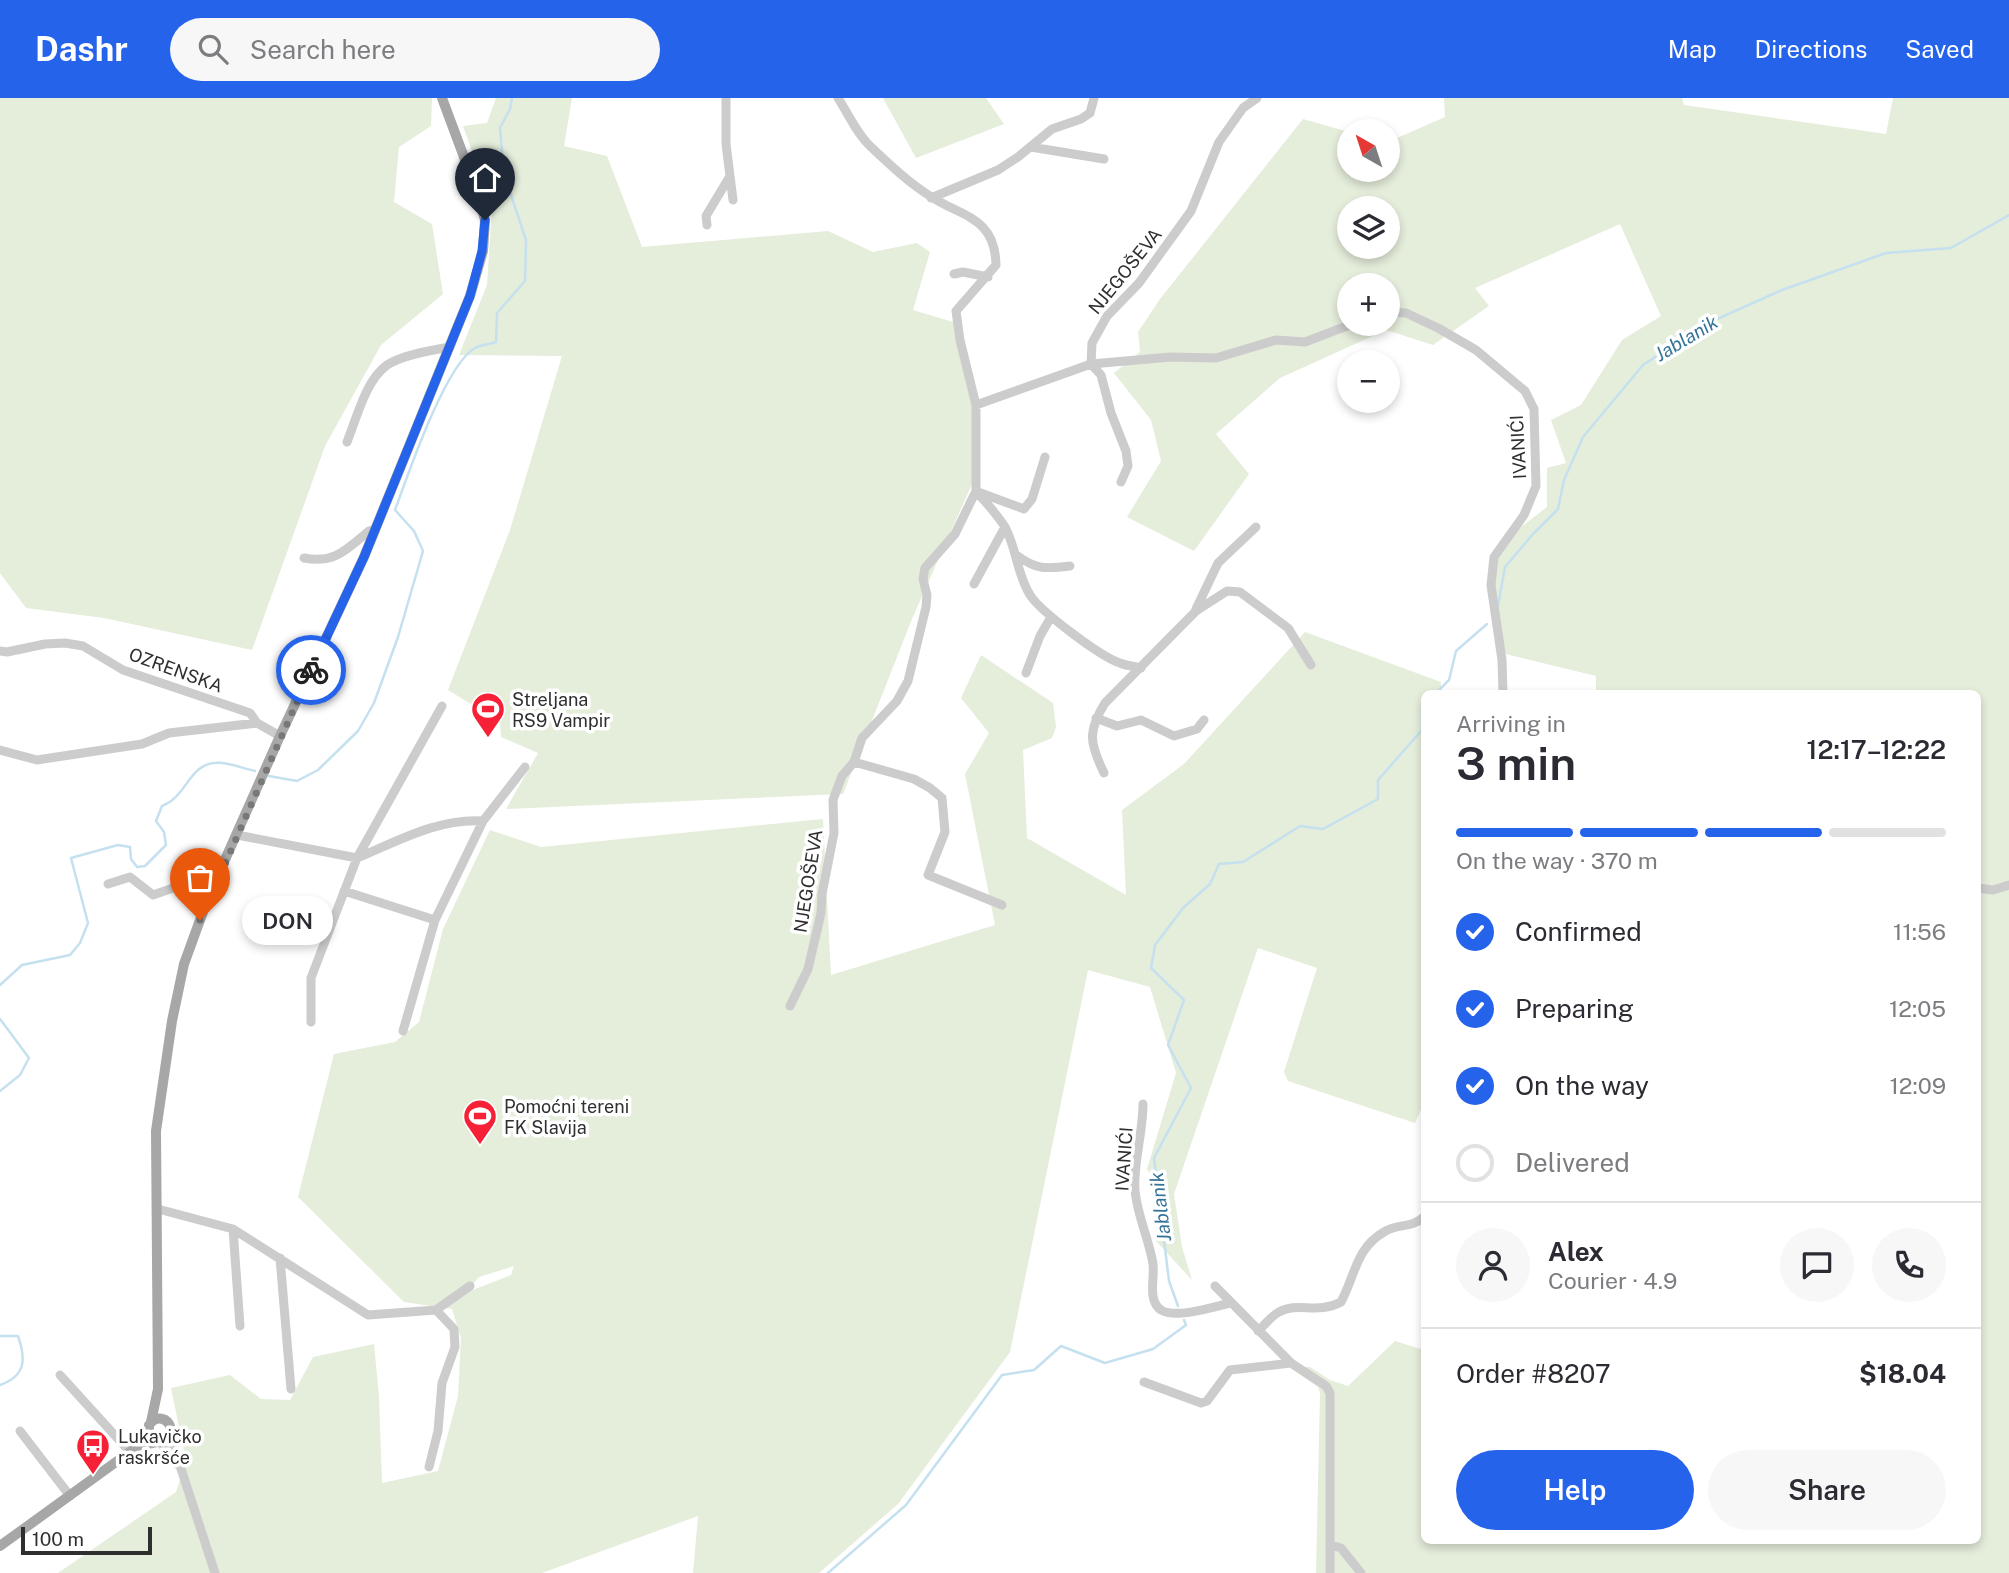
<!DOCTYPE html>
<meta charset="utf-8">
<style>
body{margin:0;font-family:"Public Sans",sans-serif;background:#f7f7f7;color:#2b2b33;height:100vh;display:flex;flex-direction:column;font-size:26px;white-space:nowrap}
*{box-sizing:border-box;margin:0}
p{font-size:23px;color:#7c7c81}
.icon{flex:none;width:38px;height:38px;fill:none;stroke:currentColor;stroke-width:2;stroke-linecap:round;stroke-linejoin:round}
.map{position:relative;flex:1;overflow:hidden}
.drawer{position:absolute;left:1421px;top:592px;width:560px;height:854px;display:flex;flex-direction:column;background:#fff;border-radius:10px;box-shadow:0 4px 10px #0003}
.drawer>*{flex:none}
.needle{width:46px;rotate:321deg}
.controls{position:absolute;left:1337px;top:21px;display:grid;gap:14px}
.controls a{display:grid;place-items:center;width:63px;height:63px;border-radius:50%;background:#fff;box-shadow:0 4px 10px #0003;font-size:35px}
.scale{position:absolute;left:21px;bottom:18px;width:131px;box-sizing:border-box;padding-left:7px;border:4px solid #2f2f2f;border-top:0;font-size:19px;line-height:24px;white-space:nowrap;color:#2f2f2f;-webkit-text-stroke:5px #fff;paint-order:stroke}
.pin{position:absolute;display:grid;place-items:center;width:60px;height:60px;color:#fff;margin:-72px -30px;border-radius:50% 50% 50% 0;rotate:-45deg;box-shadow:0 0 7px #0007}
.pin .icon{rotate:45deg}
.courier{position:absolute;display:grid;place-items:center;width:70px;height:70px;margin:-35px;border:5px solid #2563eb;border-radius:50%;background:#fff;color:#222;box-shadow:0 2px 9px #0007}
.bubble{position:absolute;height:49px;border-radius:24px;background:#fff;box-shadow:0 4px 10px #0003;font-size:23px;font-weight:600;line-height:49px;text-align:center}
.head em{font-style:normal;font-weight:600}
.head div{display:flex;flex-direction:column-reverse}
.head{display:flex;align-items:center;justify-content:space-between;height:119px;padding:0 35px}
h1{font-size:46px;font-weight:600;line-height:52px}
.bar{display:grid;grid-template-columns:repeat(4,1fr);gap:10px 7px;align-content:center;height:84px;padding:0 35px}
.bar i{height:9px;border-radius:5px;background:#e1e1e2}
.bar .current{background:#2563eb}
.bar p{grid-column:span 4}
.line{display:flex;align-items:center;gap:18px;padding:0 35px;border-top:2px solid #e1e1e2}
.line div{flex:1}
.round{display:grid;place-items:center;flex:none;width:74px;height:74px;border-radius:37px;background:#f7f7f7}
ol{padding:0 35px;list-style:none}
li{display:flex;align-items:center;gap:21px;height:77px}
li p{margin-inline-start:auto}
li .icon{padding:7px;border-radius:50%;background:#2563eb;color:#fff;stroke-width:4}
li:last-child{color:#7c7c81}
li i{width:38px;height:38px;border:4px solid #e1e1e2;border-radius:50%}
.action{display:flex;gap:14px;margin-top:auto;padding:14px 35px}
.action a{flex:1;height:80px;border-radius:42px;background:#2563eb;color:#fff;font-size:28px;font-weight:600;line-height:80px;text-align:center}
.action a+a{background:#f7f7f7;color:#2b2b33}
header{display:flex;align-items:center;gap:42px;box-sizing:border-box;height:98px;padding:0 35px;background:#2563eb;color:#fff}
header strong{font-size:33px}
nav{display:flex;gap:38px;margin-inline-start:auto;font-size:24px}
.search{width:490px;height:63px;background:#f7f7f7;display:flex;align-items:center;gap:18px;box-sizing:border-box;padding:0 24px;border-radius:38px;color:#7c7c81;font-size:26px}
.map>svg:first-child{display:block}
.green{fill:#e5eddb;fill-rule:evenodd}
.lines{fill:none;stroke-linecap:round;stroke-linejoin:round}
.stream{stroke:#c5e0ef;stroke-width:2.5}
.minor{stroke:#ccc;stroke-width:9}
.major{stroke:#a7a7a7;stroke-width:10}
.done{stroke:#787878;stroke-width:7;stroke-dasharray:0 12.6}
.route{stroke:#2563eb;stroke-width:9}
.labels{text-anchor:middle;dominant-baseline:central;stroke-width:7;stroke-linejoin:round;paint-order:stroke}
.street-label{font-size:18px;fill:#2f2f2f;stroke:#fff}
.poi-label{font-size:18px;fill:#2f2f2f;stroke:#fff;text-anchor:start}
.water-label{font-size:19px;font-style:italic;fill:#357499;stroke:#fff}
</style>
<header>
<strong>Dashr</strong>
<div class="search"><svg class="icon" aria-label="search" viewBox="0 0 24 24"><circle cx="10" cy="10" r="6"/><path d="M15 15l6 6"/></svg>Search here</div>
<nav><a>Map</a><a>Directions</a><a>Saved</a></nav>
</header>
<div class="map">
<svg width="2009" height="1475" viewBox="0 0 2009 1475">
<rect width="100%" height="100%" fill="#fff"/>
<!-- green -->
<path class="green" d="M0 0H432L431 28 399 49 394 104 432 126 443 196 381 247 325 348 252 552 104 520 26 510 0 475Z
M496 0H572L564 48 607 58 642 149 828 133 873 154 917 145 930 154 913 212 953 224 972 306V386L912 521 843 696 506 711 538 655 501 639 500 624 448 592 510 432 562 258 459 257 487 187 492 109 463 28 487 25Z
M883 0H986L1004 26 916 60Z
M1444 0H1682L1684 7 1886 36 1893 0H2009V1475H1316L1320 1295 1318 1289 1289 1269H1310L1330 1282 1348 1288 1395 1243 1424 1252V1442H1978V595H1596V578L1506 556 1493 505 1494 459 1521 429 1547 409V370L1566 365 1551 322 1581 307 1622 242 1661 218 1620 126 1475 190 1489 208 1433 247 1386 232 1280 280 1216 336 1249 376 1194 453 1127 419 1161 363 1151 322 1114 275 1140 254 1138 234 1160 201 1303 21 1349 34V72H1388V44L1445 19ZM1349 110H1388V149H1349ZM1349 187H1388V226H1349Z
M1305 534 1441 584V595H1424V962L1423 1007 1415 1025 1288 983 1284 974 1317 870 1258 850 1174 1096 1182 1149 1192 1182 1156 1143V1087L1147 1071 1176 975 1150 889 1088 872 1010 1254 898 1406 819 1475H693L698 1418 542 1475H58L176 1394 186 1363 171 1290 230 1277 261 1301 290 1302 313 1259 374 1246 379 1299 382 1385 438 1373 458 1298 461 1240 452 1211 404 1204 298 1099 334 956 395 944 419 924 443 831 490 732 541 749 823 721 831 877 995 827 965 676 989 635 961 600 981 557 1053 605 1056 629 1052 640 1023 652 1027 740 1126 797 1122 712 1184 666ZM514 1168 511 1177 465 1195 479 1179Z"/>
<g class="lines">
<!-- stream -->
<path class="stream" d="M1498 508 1505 469 1533 436 1558 411 1564 382 1583 339 1643 267 1706 226 1782 192 1886 155 1951 150 2009 117
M1436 595 1449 582 1456 553 1487 526
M269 678 297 683 318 672 358 633 374 605 398 539 423 453 414 433 395 412C408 377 445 267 475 250 481 247 490 246 496 244L497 215 525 183 526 142 504 76 500 30 510 11 512 0
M0 887 22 867 70 857 80 845 88 825 71 760 118 747 130 749 131 761 137 769 145 768 166 747 164 734 156 723 162 708C189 698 188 662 222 665 233 666 245 671 255 673
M0 921 29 960 20 977 0 993
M1178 1208 1169 1183 1154 1060 1191 990 1168 947 1184 902 1151 870 1155 847 1183 810 1210 786 1219 766 1243 764 1300 728 1323 731 1378 701V682L1422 632V608L1424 606
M0 1238H18C26 1261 26 1278 0 1287
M828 1475 906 1407 1002 1277 1034 1272 1061 1248 1105 1265 1153 1251 1186 1227 1184 1222"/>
<!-- minor -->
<path class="minor" d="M726 0V46L733 102
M1031 49 1104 61
M931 100 998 72 1018 59 1052 31 1081 21 1090 15 1094 0
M707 127 706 118 730 78
M954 176 963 174 988 179
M1388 214 1406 215 1438 230 1476 252 1525 293 1534 311 1536 388 1524 417 1494 459 1491 487 1502 562 1503 595
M1091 266 1171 259 1216 260 1276 242 1305 244 1352 226
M1091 266 1101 277 1111 315 1126 353 1128 368 1121 384
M976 307 1091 266 1092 245 1107 218 1139 185 1191 113 1219 44 1243 10 1257 0
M347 344C357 320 365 283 387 267 402 257 432 252 450 249
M976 393C986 405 999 418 1006 431 1017 453 1017 476 1030 497 1041 514 1101 559 1120 565 1127 568 1134 568 1141 570
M978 394 1024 411 1032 401 1045 359
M1015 456C1036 472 1045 471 1070 468
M304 460C335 466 347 451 369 433L375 431
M974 486 1005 429
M1196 511 1218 465 1256 429
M0 553 7 554 45 546 65 545 83 548 123 572 250 615 257 625
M1026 575 1040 538 1051 519
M1096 620 1117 628 1141 622 1174 638 1197 631 1204 622
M0 652 37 662 142 646 169 635 257 625 280 638
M854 664 914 681 930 690 942 700 945 734 928 777 1002 807
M1104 675C1090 646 1087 634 1105 605L1196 513 1227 493 1240 494 1288 530 1311 567
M483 723 525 669
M237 737 357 760 442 608
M108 786 130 779 153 797 176 789 208 800
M1978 790 1993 792 2009 787
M344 793 435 822
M790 908 808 871 821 815 822 796 834 735 833 702 837 691 842 678 854 664 862 640 897 603 908 583 926 509 927 497 923 481 925 470 955 436 976 393V307L960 242 956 213 996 167C995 118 961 119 930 98 909 85 889 66 871 49 857 36 849 17 838 0
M311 924V880L357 760C398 743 438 720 483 723L435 822 403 933
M1143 1006C1143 1035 1133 1066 1135 1092 1137 1117 1149 1141 1153 1166 1155 1180 1147 1202 1161 1212 1176 1221 1213 1209 1230 1205
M158 1111 233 1131 368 1217 436 1212 470 1188
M233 1131 240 1228
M280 1160 291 1291
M1215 1188 1291 1265 1326 1288 1330 1295V1475
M1258 1233C1265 1227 1271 1218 1279 1214 1298 1203 1317 1217 1341 1204 1355 1178 1356 1150 1384 1134 1398 1125 1410 1131 1424 1119
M60 1277 130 1354
M1144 1284 1201 1305 1207 1303 1230 1272 1291 1265
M20 1333 70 1398
M170 1337 215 1475
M160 1344 177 1366
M429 1369 438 1333 442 1285 455 1249 454 1231 436 1212
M1331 1447 1341 1450 1361 1475"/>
<!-- major -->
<path class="major" d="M151 1324 158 1291 156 1033 172 923 184 866 208 800 280 638 364 459 470 198 483 153 485 122 477 94 442 0
M0 1448 138 1348 166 1342 171 1331C168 1319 156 1317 149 1327V1337L156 1343"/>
</g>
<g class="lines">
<!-- done -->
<path class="done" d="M200 822 311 572"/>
<!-- route -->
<path class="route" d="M311 572 364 459 470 198 482 153 485 122"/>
</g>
<!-- icons -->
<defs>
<g id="stadium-pin" transform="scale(1.75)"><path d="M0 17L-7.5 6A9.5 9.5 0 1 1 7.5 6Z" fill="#f62136" stroke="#fff"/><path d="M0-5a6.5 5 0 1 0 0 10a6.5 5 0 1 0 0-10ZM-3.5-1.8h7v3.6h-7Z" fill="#fff"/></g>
<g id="bus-pin" transform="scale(1.75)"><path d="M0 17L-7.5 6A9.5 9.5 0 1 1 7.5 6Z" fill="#f62136" stroke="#fff"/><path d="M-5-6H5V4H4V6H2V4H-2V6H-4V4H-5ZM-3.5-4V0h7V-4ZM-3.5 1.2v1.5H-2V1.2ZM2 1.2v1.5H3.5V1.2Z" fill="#fff"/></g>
</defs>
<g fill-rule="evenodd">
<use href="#stadium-pin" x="488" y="611"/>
<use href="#stadium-pin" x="480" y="1018"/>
<use href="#bus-pin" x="93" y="1348"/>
</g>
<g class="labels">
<!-- street labels -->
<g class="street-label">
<text transform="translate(1125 173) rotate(-51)">NJEGOŠEVA</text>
<text transform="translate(1518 349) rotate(-93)">IVANIĆI</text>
<text transform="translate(176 572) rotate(20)">OZRENSKA</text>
<text transform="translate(808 783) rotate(-81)">NJEGOŠEVA</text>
<text transform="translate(1124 1061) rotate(-86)">IVANIĆI</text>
</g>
<!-- poi labels -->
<g class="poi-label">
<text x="512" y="601">Streljana<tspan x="512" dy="21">RS9 Vampir</tspan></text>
<text x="504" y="1008">Pomoćni tereni<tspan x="504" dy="21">FK Slavija</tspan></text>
<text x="118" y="1338">Lukavičko<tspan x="118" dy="21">raskršće</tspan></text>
</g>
<!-- water labels -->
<g class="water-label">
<text transform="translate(1686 240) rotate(-31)">Jablanik</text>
<text transform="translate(1160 1109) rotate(-97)">Jablanik</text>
</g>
</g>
</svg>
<div class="controls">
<a><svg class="needle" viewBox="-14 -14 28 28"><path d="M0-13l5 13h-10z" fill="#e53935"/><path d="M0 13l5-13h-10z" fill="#7c7c81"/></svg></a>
<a><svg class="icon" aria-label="layers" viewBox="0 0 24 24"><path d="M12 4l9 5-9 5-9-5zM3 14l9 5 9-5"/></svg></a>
<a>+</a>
<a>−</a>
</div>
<div class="scale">100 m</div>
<div class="pin" style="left:200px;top:822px;background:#ea580c"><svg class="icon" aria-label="bag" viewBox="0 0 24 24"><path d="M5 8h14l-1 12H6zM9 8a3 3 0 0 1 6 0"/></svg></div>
<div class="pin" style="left:485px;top:122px;background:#1f2937"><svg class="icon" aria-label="home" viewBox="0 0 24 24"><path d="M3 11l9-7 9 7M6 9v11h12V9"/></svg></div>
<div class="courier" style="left:311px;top:572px"><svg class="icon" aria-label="bike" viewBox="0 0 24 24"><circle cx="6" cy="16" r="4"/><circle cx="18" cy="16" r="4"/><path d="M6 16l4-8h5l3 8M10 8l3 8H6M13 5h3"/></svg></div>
<div class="bubble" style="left:242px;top:798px;width:91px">DON</div>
<section class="drawer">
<div class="head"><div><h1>3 min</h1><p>Arriving in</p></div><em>12:17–12:22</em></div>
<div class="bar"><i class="current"></i><i class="current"></i><i class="current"></i><i></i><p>On the way · 370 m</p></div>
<ol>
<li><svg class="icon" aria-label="check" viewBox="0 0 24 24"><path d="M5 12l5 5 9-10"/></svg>Confirmed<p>11:56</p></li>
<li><svg class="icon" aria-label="check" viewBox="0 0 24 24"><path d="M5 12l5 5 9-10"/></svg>Preparing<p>12:05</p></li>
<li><svg class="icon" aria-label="check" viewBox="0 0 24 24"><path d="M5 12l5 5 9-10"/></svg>On the way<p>12:09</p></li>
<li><i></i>Delivered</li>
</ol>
<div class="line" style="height:126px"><a class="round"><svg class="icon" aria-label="person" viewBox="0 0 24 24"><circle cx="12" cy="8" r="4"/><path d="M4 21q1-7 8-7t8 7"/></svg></a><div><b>Alex</b><p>Courier · 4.9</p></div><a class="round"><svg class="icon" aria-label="chat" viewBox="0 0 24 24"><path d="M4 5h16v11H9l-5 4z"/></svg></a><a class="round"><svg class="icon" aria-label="phone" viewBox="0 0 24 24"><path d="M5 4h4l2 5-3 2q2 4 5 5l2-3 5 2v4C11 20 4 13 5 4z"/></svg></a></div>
<div class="line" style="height:91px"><div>Order #8207</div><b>$18.04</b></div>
<div class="action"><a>Help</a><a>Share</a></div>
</section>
</div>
